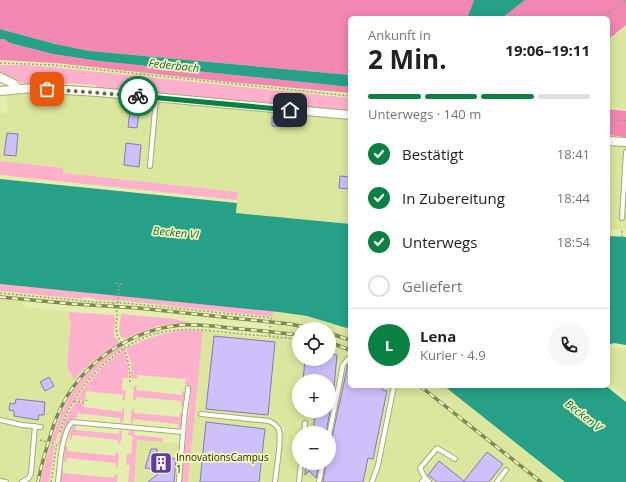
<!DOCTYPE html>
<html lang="de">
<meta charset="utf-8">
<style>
body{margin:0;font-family:"Open Sans",sans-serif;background:#f6f6f6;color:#202124;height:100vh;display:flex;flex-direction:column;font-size:15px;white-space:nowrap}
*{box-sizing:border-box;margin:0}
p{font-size:13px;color:#757577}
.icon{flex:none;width:22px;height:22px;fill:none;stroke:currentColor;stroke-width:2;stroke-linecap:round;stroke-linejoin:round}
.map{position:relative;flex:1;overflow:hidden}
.side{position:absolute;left:348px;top:16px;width:262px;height:372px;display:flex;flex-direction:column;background:#fff;border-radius:6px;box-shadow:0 2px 10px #0003}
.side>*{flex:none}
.fabs{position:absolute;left:292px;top:322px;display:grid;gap:8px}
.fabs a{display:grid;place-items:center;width:44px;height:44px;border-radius:50%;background:#fff;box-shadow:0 2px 10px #0003;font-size:20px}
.pin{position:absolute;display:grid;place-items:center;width:34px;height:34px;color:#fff;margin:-17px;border-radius:8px;box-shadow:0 2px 6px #0006}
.courier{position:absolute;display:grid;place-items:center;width:40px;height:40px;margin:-20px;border:3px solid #0b8043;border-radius:50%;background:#fff;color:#222;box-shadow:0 1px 5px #0007}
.head em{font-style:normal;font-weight:700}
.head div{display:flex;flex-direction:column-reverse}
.head{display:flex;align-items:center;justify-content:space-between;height:68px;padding:0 20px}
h1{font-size:26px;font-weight:700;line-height:30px}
.bar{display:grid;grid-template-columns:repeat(4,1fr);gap:6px 4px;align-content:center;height:48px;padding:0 20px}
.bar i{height:5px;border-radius:3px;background:#e0e0e0}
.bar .selected{background:#0b8043}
.bar p{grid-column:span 4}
.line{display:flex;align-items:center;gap:10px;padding:0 20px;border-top:1px solid #e0e0e0}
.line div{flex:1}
.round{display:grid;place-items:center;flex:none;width:42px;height:42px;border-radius:21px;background:#f6f6f6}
ol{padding:0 20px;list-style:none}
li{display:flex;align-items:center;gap:12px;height:44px}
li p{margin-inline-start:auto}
li .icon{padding:4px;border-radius:50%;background:#0b8043;color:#fff;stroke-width:4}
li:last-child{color:#757577}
li i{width:22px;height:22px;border:2px solid #e0e0e0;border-radius:50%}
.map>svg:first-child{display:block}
.built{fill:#dbe69e;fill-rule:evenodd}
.green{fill:#fdb1cd}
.forest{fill:#f287b2}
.water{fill:#26a188}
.building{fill:#cdc0fb;stroke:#877ab1}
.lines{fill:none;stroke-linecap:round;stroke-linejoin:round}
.service-casing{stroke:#a4ac6f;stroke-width:6}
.minor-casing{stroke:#a4ac6f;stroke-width:10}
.path{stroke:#9ba371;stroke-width:1.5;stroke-dasharray:2 2;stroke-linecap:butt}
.service{stroke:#fff;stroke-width:4}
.minor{stroke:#fff;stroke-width:8}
.rail-casing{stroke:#81875b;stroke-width:3.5}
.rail{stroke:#f2fcbb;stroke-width:2;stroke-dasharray:6;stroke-linecap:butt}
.done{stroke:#666b45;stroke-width:4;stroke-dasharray:0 7.2}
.route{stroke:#0b8043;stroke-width:5}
.labels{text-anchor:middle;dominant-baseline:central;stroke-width:3.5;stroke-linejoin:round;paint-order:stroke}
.poi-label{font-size:10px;fill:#22250c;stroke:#f2fcbb;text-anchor:start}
.water-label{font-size:11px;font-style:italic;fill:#1a594b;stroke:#f2fcbb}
</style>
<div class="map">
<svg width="626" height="482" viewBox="0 0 626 482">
<rect width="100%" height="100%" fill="#e4eeae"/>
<!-- built -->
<path class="built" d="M626 27V109L608 107V42Z
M30 92 61 94 350 120V224L236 213 238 192 63 173V168L0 161V114L8 112 6 94Z
M608 143 626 145V230L608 229Z
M0 295 26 297 25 307 69 312V320L71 321 67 367 74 380 91 362 106 350 120 343 122 346 100 361 89 371 68 398 61 412 56 425 40 482H0Z
M274 311 307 316 350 329V386H444L563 482H188L203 331 270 339ZM299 329H329V359H299ZM299 381H329V411H299ZM299 433H329V463H299Z
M608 348H626V397L608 382Z
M137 440 181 444 177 482H134Z"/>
<!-- green -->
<path class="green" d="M0 65H24L51 67 350 98V111L99 88 95 85 46 82C32 91 13 79 0 73Z
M0 161 63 168V173L238 192 237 200 0 175Z
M0 284 274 311 273 317 125 301 97 300 92 298 83 297V299L0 291Z
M69 312 114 315C119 327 107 331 120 343 102 353 87 364 74 380L67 366 71 321 69 320Z
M121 314 175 319 191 323H177L155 327 124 339 121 337 119 329Z
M182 330 203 331 188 482H181L191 391 190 386 185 384 186 379 138 375 137 379 131 378V363L126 348C144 339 162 333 182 330Z
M122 346 123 348C89 370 66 404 55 443L51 442C64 399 82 369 122 346Z
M124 349 128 364V378H123L122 390 126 391 125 400H122L123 395 86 391 85 401 76 400C89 380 104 364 124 349Z
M137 385 136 390 182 395V390L185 393 182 407 181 406V401L136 397 135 401 133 400 134 386Z
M75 402 84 403V407L122 412V407L124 408V420L120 423V418L77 413V418C64 418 64 435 61 445L58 444 64 422Z
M134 408V413L179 417 180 413H182L181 427 178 428V424L133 419V424L131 423V411Z
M74 425H76L75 430 119 434 120 429 122 432 121 442 118 445V440L72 435V440L69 439 70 433Z
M131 430 134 431V435L163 438 162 442 137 440 134 482H128L130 465H126L127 454H131L133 436 128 435 129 432Z
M51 444 55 445 49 482H40Z
M65 447H68V451L115 456 116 451 119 455 118 467 116 468V463L67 458 66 462H64Z
M61 469H63V473L114 478 115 474 118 475 117 482H60Z"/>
<!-- forest -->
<path class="forest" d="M0 0H474L467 18H350V75L90 51 55 44 0 29Z
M525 0H626V25L608 40V18H502Z
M0 39H4L10 43 53 54 99 61 350 87V93L228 82 56 63 0 60Z
M608 109 626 111V137L608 135Z"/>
<!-- water -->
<path class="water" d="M474 0H525L502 18H467Z
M0 29 55 44 90 51 350 75V87L99 61 53 54 10 43 4 39H0Z
M0 179 237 203 236 213 350 224V329L307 316 279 312 0 284Z
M608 236 626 237V345L614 343 608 345Z
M444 386H606L626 402V482H565Z"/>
<!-- building -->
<path class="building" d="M130 110 139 111 137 128 128 127Z
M272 117 292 118 291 127 272 126Z
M7 133 18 134 16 156 4 155Z
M126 143 141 145 139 167 124 165Z
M340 176 350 177V189L339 188Z
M214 336 275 342 268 415 206 409Z
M329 354 337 355 333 398H329V381H303L305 359H329Z
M348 364H350V386H382V390L387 391 373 459 368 458 363 482H323L326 463H329V455L333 433Z
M49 377 54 386 45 391 40 382Z
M16 399 45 402 44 415H39L38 420 14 416V411L9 410 10 403 15 404Z
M329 400H332L326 433H313L315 411H329Z
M206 422 265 429 259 482H200Z
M151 449H157V457L176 459 174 482H148L163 470 145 468Z
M487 452 503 464 489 482H437L428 475 439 461 464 481Z
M306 463H319L316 478 309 471 305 475Z"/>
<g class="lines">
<!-- service casing -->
<g class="service-casing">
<path id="service" d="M150 166 156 98
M622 218 626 152
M201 414 269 421C273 423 277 425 279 430 282 440 276 470 275 482
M0 420 22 425 41 427
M304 433 305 423
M329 435 343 365 348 359H350
M425 478 420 468 437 448 455 459
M0 481 6 482
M22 482 29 478 31 473 35 426
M58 482C60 465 61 435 72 422L183 432
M179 482 185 410 188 391V388
M299 482 301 463
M319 482 323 463
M372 482 378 465 394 386
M422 482 425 478 429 482
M497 482 506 470"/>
</g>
<!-- minor casing -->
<g class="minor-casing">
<path id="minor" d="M0 77 14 84 18 89
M0 91 34 88 98 92 350 115
M608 141 626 142"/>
</g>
<!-- path -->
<path class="path" d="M601 18 626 0
M0 63 54 65 350 96
M608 119 626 121
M622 237V230
M116 283 122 284
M0 293 94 302 124 303 271 318 269 337
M113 303C121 314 114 323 117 334 118 339 122 343 124 348 128 359 130 370 130 382
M118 303 119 284
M74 401 84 402 87 400
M60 432C66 409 82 386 99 369 115 353 136 338 158 333 183 327 206 330 231 333 253 335 275 337 297 339L299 343
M40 440 55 444
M51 482 57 442"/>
<!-- service -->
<use href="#service" class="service"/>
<!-- minor -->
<use href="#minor" class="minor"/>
<!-- rail casing -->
<g class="rail-casing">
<path id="rail" d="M0 297 74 304 138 308 290 324 315 329
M329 333 350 340
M329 342 350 350
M420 386 541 482
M38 482C40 471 43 460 46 450 50 437 53 424 59 412 80 364 129 330 181 325 197 324 214 326 230 328 253 330 276 332 299 335"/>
</g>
<!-- rail -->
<use href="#rail" class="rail"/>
</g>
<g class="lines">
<!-- done -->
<path class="done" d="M47 89 138 96"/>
<!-- route -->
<path class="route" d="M138 96 290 110"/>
</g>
<!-- icons -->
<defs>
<g id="building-square" transform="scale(1.15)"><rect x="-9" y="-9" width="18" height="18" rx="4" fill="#6337af" stroke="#f2fcbb"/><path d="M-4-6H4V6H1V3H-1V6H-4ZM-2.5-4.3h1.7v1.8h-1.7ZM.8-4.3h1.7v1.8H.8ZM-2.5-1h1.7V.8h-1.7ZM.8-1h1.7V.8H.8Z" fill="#fff"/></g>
</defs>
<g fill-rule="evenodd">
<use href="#building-square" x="161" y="463"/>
</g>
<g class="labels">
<!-- poi labels -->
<g class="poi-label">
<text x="176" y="457">InnovationsCampus<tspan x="176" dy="12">1</tspan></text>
</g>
<!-- water labels -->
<g class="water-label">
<text transform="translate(174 65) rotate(6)">Federbach</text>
<text transform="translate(176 232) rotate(5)">Becken VI</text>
<text transform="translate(584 415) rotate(38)">Becken V</text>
</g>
</g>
</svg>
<div class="fabs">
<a><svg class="icon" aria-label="locate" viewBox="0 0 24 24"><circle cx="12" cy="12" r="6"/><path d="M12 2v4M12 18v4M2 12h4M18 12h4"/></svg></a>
<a>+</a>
<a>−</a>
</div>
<div class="pin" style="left:47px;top:89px;background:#ea580c"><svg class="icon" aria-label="bag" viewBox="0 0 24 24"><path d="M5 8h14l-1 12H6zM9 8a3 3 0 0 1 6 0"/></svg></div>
<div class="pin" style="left:290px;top:110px;background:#1f2937"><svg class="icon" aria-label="home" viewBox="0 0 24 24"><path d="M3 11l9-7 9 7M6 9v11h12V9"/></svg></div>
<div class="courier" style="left:138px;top:96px"><svg class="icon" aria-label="bike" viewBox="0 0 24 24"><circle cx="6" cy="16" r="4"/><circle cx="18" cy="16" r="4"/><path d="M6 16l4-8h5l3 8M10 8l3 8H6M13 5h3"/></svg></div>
<section class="side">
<div class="head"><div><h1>2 Min.</h1><p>Ankunft in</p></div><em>19:06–19:11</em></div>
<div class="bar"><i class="selected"></i><i class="selected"></i><i class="selected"></i><i></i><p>Unterwegs · 140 m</p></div>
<ol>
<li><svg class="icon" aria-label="check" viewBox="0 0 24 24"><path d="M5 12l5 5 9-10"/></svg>Bestätigt<p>18:41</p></li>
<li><svg class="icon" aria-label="check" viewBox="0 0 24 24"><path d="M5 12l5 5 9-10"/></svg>In Zubereitung<p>18:44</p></li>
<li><svg class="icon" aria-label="check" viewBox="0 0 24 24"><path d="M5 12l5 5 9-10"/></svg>Unterwegs<p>18:54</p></li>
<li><i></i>Geliefert</li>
</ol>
<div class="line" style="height:72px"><b class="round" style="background:#0b8043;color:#fff">L</b><div><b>Lena</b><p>Kurier · 4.9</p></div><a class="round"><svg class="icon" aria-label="phone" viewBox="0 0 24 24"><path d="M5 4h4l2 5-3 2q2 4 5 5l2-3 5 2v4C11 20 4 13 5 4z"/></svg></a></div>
</section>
</div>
